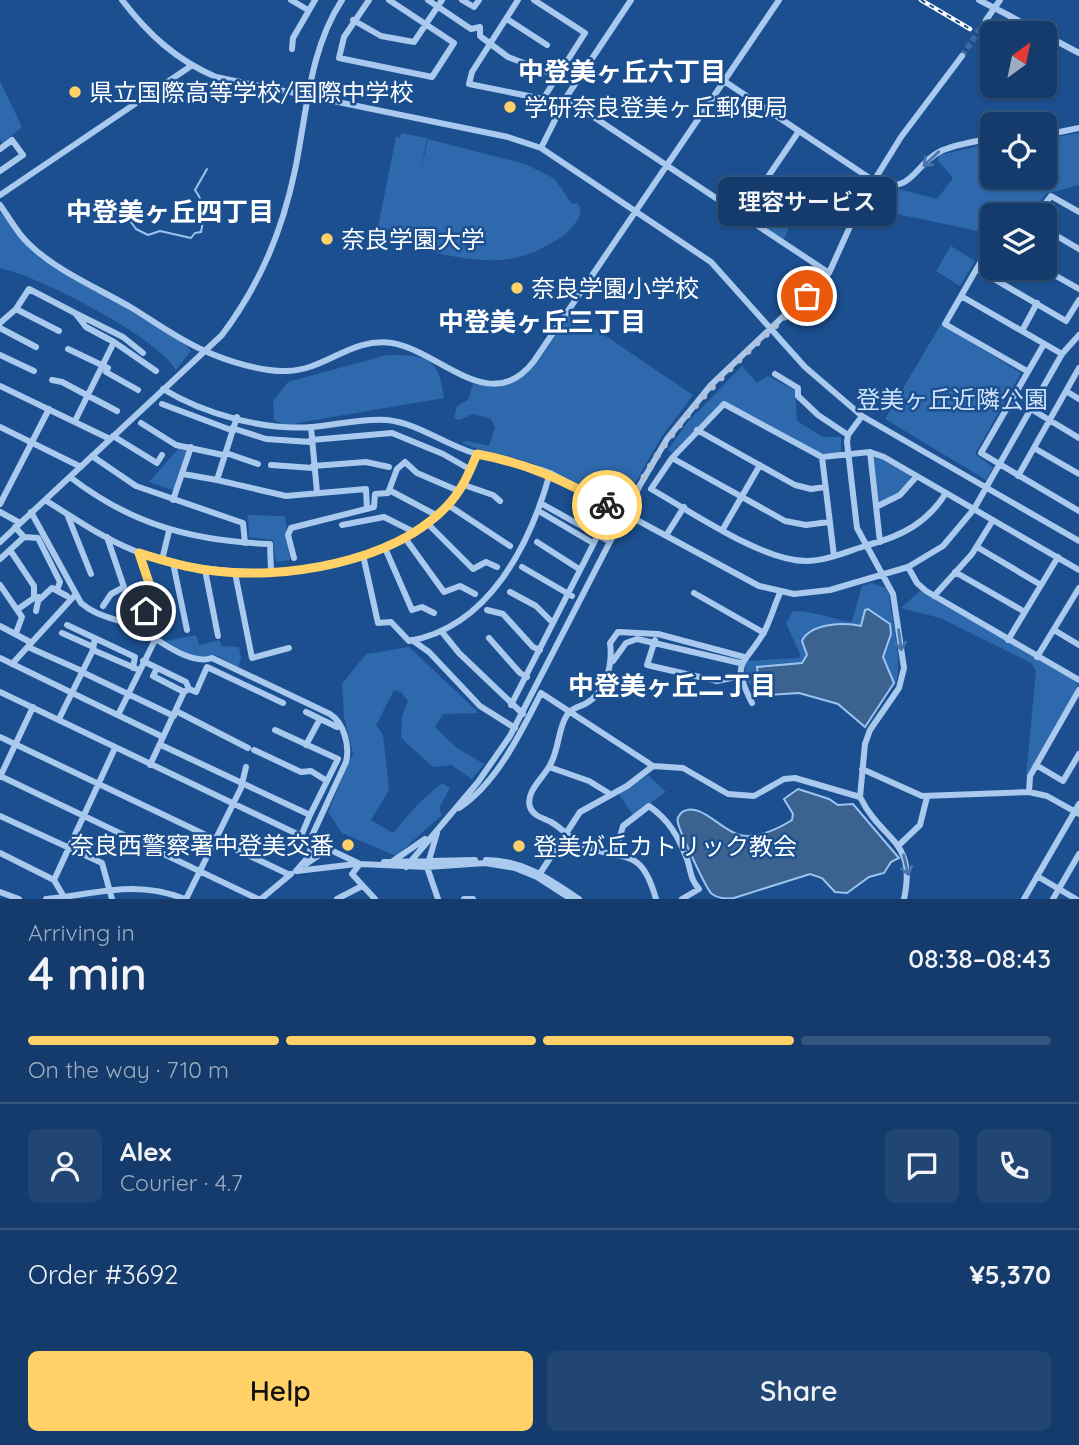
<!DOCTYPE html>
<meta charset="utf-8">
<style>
body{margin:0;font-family:Quicksand,"Noto Sans JP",sans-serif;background:#214673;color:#f1f3f6;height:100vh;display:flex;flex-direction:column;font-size:26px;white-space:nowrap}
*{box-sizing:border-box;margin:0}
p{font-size:23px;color:#9dadc1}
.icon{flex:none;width:38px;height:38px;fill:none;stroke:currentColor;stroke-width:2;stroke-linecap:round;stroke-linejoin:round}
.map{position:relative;height:899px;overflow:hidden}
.sheet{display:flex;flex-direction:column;background:#143b6b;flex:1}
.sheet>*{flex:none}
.needle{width:46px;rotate:33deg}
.fabs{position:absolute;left:980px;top:21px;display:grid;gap:14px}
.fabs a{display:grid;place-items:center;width:77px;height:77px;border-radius:10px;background:#143b6b;box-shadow:0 2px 5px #0004,0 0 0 2px #33557e;font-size:35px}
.pin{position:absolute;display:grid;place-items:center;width:60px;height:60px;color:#fff;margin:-30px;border:4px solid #fff;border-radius:50%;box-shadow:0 2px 7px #0007}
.courier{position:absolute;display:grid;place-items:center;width:70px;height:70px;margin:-35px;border:5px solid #ffd166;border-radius:50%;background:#fff;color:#222;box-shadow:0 2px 9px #0007}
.bubble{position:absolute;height:49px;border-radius:10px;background:#143b6b;box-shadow:0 2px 5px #0004,0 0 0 2px #33557e;font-size:23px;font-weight:600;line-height:49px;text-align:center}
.head em{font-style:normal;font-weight:600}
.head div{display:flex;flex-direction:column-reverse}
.head{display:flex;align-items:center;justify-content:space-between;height:119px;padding:0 28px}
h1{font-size:46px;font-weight:600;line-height:52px}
.bar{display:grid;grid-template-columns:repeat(4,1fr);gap:10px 7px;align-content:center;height:84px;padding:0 28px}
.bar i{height:9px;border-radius:5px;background:#33557e}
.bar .current{background:#ffd166}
.bar p{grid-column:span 4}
.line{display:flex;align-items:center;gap:18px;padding:0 28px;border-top:2px solid #33557e}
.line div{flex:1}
.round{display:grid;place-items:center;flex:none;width:74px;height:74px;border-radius:10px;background:#214673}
.primary-button{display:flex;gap:14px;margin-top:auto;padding:14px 28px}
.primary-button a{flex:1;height:80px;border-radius:10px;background:#ffd166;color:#111;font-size:28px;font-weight:600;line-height:80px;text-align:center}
.primary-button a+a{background:#214673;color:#f1f3f6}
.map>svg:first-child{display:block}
.green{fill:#2e69ad}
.water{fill:#3c6290;stroke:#9cc4f0;stroke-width:2}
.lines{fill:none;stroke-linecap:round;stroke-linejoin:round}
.stream{stroke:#9cc4f0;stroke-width:2}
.minor-tunnel{stroke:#3d69a0;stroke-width:6;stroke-dasharray:6 3;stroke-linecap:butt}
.minor{stroke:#a9c9ee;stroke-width:6}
.rail-casing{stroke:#fff;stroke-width:4.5}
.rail{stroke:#1b4f8f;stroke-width:2;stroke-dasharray:5;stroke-linecap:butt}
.minor-bridge{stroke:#a9c9ee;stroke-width:6}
.oneway{stroke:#4674ac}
.done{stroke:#afc1d8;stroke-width:7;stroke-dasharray:0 12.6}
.route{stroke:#ffd166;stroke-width:9}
.poi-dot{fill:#ffd166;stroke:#1b4f8f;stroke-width:2.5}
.labels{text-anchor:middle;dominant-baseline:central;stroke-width:5;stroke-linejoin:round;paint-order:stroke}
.poi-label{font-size:24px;fill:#fff;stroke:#1b4f8f;text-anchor:start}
.park-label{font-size:24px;fill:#cfe3fa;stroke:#1b4f8f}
.neighbourhood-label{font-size:26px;font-weight:bold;fill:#fff;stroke:#1b4f8f}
</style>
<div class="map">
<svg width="1079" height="899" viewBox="0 0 1079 899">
<rect width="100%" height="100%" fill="#1b4f8f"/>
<!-- green -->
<path class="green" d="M0 81 22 127 3 143 0 140Z
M401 133 427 138 421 171 428 139 525 164 555 179 572 204 578 203C583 212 579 219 572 227 566 236 556 240 546 246 504 270 459 259 414 247L413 234 378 227 396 137 400 138Z
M1079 133V185L1046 194 1028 215H992V234L869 208 873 195 881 188 899 189 937 199 953 178 938 161 939 155 992 143V177H1045V139Z
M768 177 803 201 782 242 742 215Z
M0 212 27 245 185 344 191 351 176 370C156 336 40 277 0 268Z
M951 246 975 261 960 286 936 271Z
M573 314 693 395 661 438 623 504 617 506C585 487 555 470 519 459 499 453 480 451 462 443L467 441 489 446 495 428 491 419 473 414 459 420 454 418 457 406 468 400 473 384C527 397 543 353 568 315Z
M941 324 1021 373 975 454 993 467 986 480 885 419Z
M387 355C427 355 439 357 444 398L286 425 274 420 273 401 288 382Z
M742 366 757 383 768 376 795 390 797 421 823 437H841V453H818L724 401 672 453 668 450 687 423Z
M180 447 187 449 175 491 149 482Z
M875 456 910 475 911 479 897 494 881 503 877 501 872 459Z
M248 515 285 516 290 560 276 562 273 540 249 537Z
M871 583 886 588 889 595C891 616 906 671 893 688V678L883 657 888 641 877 617 870 613 861 626 821 627 807 633 806 660 796 666 757 667 759 682 756 691 744 678 746 661 799 658 800 654 786 623 792 612C804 608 836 620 852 622L862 586Z
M920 591 1077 682 1078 686 1026 776 1036 671 1031 663 940 618 901 608Z
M196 635 199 645 219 640 222 646 239 647 241 658 238 667 216 655C197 660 182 651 166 641Z
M409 647 479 713 443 714 435 727 457 748 484 764 472 779 451 765 433 767 401 738 402 716 408 701 401 692 394 690 376 725 383 735 389 790 371 820 393 833 418 804 442 783 450 788 439 808 442 815 396 856 342 833 328 812 353 753 344 717 342 684 366 654Z
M648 775 666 792 633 815 619 794Z"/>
<!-- water -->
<path class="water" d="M868 609 890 624 891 634 883 657 894 683 865 727 838 704 799 693 768 695 756 691 759 682 757 667 802 663 807 655 802 641C810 623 845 622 861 626L865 610Z
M798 789 829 799 838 805 853 804 899 858 891 862 884 873 869 877 847 893 835 892 822 878 810 874 734 898C727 899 719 899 712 894 707 891 680 832 678 823 677 818 678 817 681 813 699 799 721 831 740 835 756 839 778 829 792 820L793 814 784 799Z"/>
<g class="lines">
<!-- stream -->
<path class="stream" d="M98 218 123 211 136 229 148 235 160 231 191 238 195 233 201 232C204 217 206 205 195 190L207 169"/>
<!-- minor-tunnel -->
<path class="minor-tunnel" d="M962 56 986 20"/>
<!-- minor -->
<path class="minor" d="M122 0C148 34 176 60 216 77L508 137 541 148 711 262 805 367 862 416 1079 541
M291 0 308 10
M369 0 344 37 339 58 432 77 454 43 389 0
M428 0 471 29 480 27V36L508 57 558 76
M462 0 474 7 479 0
M518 0 472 72 469 84 543 99 585 33 534 0
M1008 15 1041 33
M507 19 547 45
M353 20 381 36 414 42 442 0
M986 20 1000 0
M1045 35 1079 53
M292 49 293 38 315 0
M724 81 874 181C912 196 913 166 939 152 954 144 976 142 992 138
M565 98 829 273
M1045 135 1079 128
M541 148 567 96 631 0
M0 149 12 140 23 155 0 171
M0 195 191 66
M0 205C9 217 17 233 28 243 56 271 98 288 132 308 155 322 179 340 205 351 227 361 262 372 287 371 326 370 351 337 392 343 440 351 491 418 534 361L779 0
M742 215 799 131
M1036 215 1051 196 1079 212
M1045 229 1079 249
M992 242 945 324 1027 371
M1042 268 1079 289
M977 269 1066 321 1079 300
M961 296 1062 354
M16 309 59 331
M75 313 123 337 143 353
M0 323 16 309 29 289 75 313 86 327 114 342 156 371
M0 328 36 347
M1022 331 1037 303
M1044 344 981 453 1079 511
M68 349 108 368 106 372 138 390
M0 355 34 371
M775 374 798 388V396L818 415 848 435
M52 380 62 382 117 411
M0 386 110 439
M163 389C204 414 265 431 312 427 337 425 362 418 387 420 418 423 447 446 477 454 502 461 526 464 550 473L759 586 794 594 830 590 908 567 943 546 974 509 1062 354 1079 335
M1066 391 1079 399
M162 404 231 430
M1031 409 1079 438
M862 416 848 435 847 442 857 528 893 594 904 668 899 688 870 730 865 744 860 797C882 842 917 839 904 899
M75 421 114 342
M141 423 176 445 223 455
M0 427 81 467
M311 427 317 492
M232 428 266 439 311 442
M697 430 795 485 811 489 825 487
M113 436 157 463 162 455
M311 440 392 433 443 454 471 470
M1034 448 1079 474
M870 452 880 542
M226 453 258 464
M92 456 136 486 243 523 245 543
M822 457 834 556
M672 458 785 521 806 525 829 522
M271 465 313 468
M313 466 366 462 389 467
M183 474 217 480 237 417
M1018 476 1079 368
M70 477C132 525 193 541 270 544L271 572
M217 480 286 496 366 489 367 509
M464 485 493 495 500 501
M389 490 436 515
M946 493C927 523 902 536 868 545 848 551 827 561 806 561 762 561 690 511 651 489L672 458 724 404 822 457 870 452 884 457 1079 570
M45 500C76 519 108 542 143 554 233 585 378 580 448 505 462 490 469 473 477 454
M173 500 191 447
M0 504 49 409
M448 505 510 546
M544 505 610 542
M876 507 900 495 917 476
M0 512 20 523
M31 512 81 603C98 618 118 618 137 628 158 638 188 666 212 658L330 714C344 723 350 746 346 762L310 840V855L296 871
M542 513 593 543
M67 514 91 574
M427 523 473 569 486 562 497 567
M342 525 384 517 414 532
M15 527 24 537 38 538 60 582 57 590
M723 529 760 465
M667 534 684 507
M405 538 444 592 460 586 475 594
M0 542 222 335C260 284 282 232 295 170 307 113 309 50 342 0
M537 542 579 569
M977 547 1041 585
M385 548 412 610 422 607 434 613
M10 550 34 586V598L18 609
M139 553 152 592 146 611
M363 555 378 623 391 622 409 641C489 627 530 545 550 473
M294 558 288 535 291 528 374 507 375 494 388 493 397 469 405 462 417 473 459 491
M0 559 24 537
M162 560 169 531
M173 563 187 630
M522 567 572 596
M908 567 917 583 926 591 1079 680
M205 570 218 636
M955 572 1025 612
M235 573 252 658 289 648
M0 585 22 617 16 633
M510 592 536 606 553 623
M694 593 764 633
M934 596 972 554 993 520
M40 599 52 588 67 596
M103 606 111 594 124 587 107 537
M487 610 503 614 533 647 540 650
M36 611 39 597
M67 625 135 657 133 668
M0 626 30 642 28 647 82 671
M1054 630 1079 645
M442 632 459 653 523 714
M62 633 91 646
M489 638 520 673 527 677
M412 640 429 652 480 706 515 728
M655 640 647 665 717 681 741 676
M1008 640 1058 557
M93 650 137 669
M1037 657 1079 588
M0 658 163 737
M143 661 186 682 189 689
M613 661 626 643 637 639 740 663
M12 664 76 594
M157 668 153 676 184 692
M82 672 174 716
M0 692 360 864 427 867 485 863 515 868 537 877 571 899
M752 703C731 661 742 668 763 634 770 622 774 606 780 593
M511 705 598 535
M176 711 248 748
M306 712 337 727
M118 715 156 638
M59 719 93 650 95 638
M275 730 338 759 310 815
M0 737 290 875
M161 745 310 815 301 836
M306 745 320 719
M254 750 301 772 311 771 327 781
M150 765 184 692 189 689 196 692 207 667 283 703
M1036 765 1063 781 1079 754
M549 767 589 781 610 794
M862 769 922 796 1029 792 1047 796 1079 814
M0 776 258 899
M0 777 33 707
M1029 792 1030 776 1079 690
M459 808C497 783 521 732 541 693L653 766 683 768 728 794 754 796 784 779 795 778 860 797
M0 816 102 863 112 899
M437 833 427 867 438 899
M898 846 920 825 927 797
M0 853 54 880
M615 854 623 826 649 806C669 820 678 836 687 859 691 871 690 879 699 889L682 899
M486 860C523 860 549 879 579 899
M393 861 425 839
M384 862 475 860
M306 864 328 849
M360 864 352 874 375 899
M406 867 478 782 510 736 633 497 667 439 711 385 829 273 862 200 901 137 962 56
M297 871 356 864
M539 875 580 812 627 786 653 766
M1037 876 1076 899
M0 892 19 899
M64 897 54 880 115 748
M46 899C97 894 135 879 185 899
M186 899 241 788 246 767
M261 899 291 874
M337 899 362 886
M464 899H473
M656 899C640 842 623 865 581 844 570 839 562 828 551 822 543 818 533 816 530 807 525 792 544 777 550 765 559 750 558 728 567 715 571 708 579 707 585 704 606 693 613 664 610 643L618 632 658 634 744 657
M1024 899 1079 804
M1053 899 1079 854"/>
<!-- rail casing -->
<g class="rail-casing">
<path id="rail" d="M921 0 970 29"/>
</g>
<!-- rail -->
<use href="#rail" class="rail"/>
<!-- minor-bridge -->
<path class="minor-bridge" d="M979 0 1008 15"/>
</g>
<!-- one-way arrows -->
<defs><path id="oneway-shaft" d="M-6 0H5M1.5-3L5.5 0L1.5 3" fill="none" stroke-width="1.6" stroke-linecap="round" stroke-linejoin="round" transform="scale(1.75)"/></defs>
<g class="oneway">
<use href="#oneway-shaft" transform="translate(931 159) rotate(137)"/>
<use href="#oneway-shaft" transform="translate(900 640) rotate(82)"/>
<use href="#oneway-shaft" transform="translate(906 865) rotate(76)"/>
</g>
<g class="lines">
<!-- done -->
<path class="done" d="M607 505 625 515C668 418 732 367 807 296"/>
<!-- route -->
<path class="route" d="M146 611 152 592 139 553C161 560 184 567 207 570 282 581 394 563 448 505 462 490 469 473 477 454 526 463 564 480 607 505"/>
</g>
<!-- markers -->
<g class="poi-dot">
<circle cx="75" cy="92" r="7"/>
<circle cx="510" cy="107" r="7"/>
<circle cx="327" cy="239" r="7"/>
<circle cx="517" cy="288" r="7"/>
<circle cx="348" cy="845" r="7"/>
<circle cx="519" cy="846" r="7"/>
</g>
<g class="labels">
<!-- poi labels -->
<g class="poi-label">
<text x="89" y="92">県立国際高等学校/国際中学校</text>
<text x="524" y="107">学研奈良登美ヶ丘郵便局</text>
<text x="341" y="239">奈良学園大学</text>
<text x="531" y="288">奈良学園小学校</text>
<text x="334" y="845" text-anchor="end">奈良西警察署中登美交番</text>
<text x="533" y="846">登美が丘カトリック教会</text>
</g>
<!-- park labels -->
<g class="park-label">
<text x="952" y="399">登美ヶ丘近隣公園</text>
</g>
<!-- neighbourhood labels -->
<g class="neighbourhood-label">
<text x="622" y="71">中登美ヶ丘六丁目</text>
<text x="170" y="211">中登美ヶ丘四丁目</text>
<text x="542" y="321">中登美ヶ丘三丁目</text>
<text x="672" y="685">中登美ヶ丘二丁目</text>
</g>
</g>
</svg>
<div class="fabs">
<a><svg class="needle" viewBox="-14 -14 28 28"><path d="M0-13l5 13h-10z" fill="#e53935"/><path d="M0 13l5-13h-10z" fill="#9dadc1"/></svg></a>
<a><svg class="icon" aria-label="locate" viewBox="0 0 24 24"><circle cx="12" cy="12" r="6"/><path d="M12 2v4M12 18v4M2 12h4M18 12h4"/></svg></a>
<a><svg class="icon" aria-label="layers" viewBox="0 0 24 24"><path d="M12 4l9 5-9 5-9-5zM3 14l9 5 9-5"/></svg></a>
</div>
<div class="pin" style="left:807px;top:296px;background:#ea580c"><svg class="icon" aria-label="bag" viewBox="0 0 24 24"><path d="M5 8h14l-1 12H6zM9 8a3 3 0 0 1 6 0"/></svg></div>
<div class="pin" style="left:146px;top:611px;background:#1f2937"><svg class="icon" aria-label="home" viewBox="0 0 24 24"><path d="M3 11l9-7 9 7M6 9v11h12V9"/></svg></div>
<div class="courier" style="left:607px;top:505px"><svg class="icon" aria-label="bike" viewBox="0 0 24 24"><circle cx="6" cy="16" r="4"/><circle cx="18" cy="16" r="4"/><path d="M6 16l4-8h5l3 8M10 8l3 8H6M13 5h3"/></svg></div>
<div class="bubble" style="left:718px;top:177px;width:178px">理容サービス</div>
</div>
<section class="sheet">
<div class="head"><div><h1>4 min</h1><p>Arriving in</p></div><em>08:38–08:43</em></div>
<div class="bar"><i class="current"></i><i class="current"></i><i class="current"></i><i></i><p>On the way · 710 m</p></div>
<div class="line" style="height:126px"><a class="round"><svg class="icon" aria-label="person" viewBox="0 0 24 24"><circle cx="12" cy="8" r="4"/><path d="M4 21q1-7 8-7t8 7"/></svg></a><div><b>Alex</b><p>Courier · 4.7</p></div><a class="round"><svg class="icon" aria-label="chat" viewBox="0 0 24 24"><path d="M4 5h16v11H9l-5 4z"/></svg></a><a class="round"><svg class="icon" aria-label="phone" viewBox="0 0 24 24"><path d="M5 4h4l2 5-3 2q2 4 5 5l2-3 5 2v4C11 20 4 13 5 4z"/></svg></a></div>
<div class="line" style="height:91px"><div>Order #3692</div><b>¥5,370</b></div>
<div class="primary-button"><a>Help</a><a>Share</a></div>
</section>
